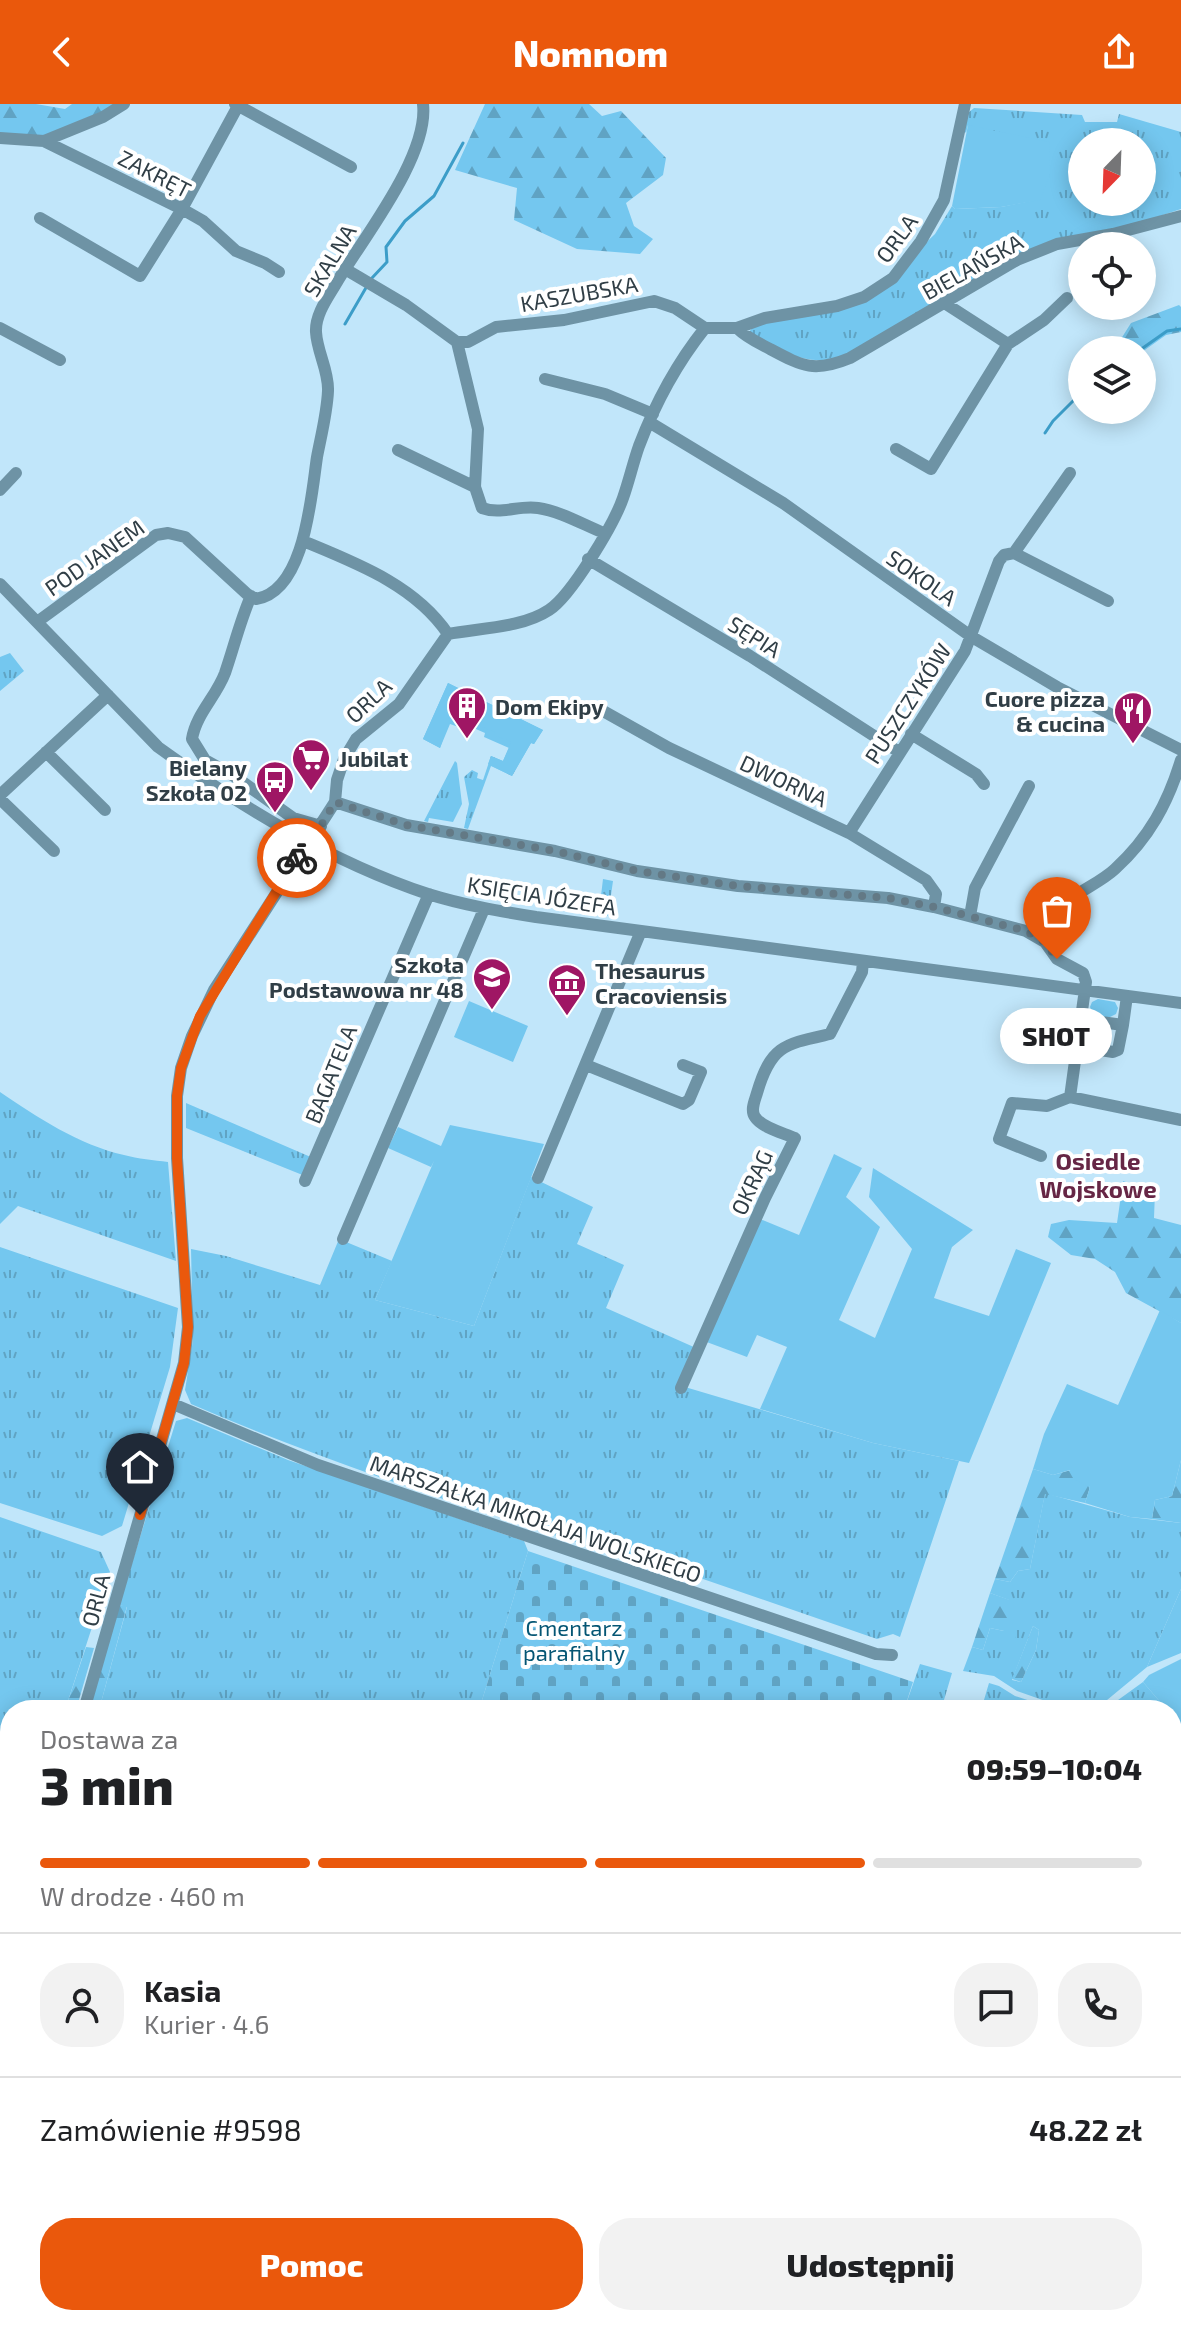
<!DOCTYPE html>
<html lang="pl">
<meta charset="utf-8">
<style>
body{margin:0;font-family:"Exo 2",sans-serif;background:#f2f2f2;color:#202124;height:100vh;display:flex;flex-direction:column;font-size:30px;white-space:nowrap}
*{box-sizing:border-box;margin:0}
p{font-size:26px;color:#757577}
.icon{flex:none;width:44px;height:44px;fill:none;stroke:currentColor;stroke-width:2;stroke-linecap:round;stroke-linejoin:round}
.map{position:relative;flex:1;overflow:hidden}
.panel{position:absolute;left:0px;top:1596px;width:1182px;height:626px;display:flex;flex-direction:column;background:#fff;border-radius:32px 32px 0 0;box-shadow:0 4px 20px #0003}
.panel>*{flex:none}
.needle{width:52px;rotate:203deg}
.fabs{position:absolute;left:1068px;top:24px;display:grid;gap:16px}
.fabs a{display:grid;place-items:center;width:88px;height:88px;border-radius:50%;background:#fff;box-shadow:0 4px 20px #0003;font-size:40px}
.pin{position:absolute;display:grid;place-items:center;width:68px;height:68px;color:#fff;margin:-82px -34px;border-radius:50% 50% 50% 0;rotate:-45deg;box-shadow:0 0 8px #0007}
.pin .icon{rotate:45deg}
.courier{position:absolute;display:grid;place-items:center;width:80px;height:80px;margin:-40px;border:6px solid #ea580c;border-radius:50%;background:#fff;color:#222;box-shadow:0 2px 10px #0007}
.bubble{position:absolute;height:56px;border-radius:28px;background:#fff;box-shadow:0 4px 20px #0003;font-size:26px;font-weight:800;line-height:56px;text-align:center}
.headline em{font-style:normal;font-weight:800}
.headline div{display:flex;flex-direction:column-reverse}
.headline{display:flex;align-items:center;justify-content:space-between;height:136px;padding:0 40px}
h1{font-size:52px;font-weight:800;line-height:60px}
.bar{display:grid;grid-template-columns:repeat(4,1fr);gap:12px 8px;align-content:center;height:96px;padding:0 40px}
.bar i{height:10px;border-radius:6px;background:#e0e0e0}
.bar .active{background:#ea580c}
.bar p{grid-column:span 4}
.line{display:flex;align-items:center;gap:20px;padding:0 40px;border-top:2px solid #e0e0e0}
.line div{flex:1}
.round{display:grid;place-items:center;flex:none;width:84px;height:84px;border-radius:32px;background:#f2f2f2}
.button{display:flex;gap:16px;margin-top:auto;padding:16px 40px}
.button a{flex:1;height:92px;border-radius:32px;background:#ea580c;color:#fff;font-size:32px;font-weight:800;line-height:92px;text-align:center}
.button a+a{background:#f2f2f2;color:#202124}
header{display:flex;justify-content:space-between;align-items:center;height:104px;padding:0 40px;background:#ea580c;color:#fff;font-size:36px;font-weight:800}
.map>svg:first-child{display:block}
.grass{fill:url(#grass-tufts);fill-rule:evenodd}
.forest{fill:url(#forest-firs)}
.cemetery{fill:url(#cemetery-stones)}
.green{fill:#74c7ef}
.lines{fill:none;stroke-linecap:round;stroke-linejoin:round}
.stream{stroke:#3c9dc8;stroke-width:3}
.minor{stroke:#6e93a5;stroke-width:12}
.done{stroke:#637985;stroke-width:8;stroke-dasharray:0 14.4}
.route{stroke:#ea580c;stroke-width:10}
.labels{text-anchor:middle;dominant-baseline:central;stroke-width:8;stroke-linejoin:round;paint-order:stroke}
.street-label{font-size:22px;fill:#303e46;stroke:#fff}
.poi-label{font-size:22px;font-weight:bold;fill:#303e46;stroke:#fff;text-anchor:end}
.park-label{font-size:22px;fill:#055674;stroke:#fff}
.neighbourhood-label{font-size:24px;font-weight:bold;fill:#662645;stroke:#fff}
</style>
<header><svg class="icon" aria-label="back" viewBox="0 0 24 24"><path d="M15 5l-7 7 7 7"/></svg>Nomnom<svg class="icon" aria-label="share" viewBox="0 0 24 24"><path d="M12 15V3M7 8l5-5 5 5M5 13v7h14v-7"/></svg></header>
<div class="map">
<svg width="1181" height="2221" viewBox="0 0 1181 2221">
<defs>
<pattern id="grass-tufts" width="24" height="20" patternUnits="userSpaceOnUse" patternTransform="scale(2)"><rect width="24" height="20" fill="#74c7ef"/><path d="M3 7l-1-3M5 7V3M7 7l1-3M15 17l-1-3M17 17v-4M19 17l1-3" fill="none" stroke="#60a3c3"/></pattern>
<pattern id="forest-firs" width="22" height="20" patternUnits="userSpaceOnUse" patternTransform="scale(2)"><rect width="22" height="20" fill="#74c7ef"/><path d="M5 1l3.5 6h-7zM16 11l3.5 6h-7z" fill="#60a3c3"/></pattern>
<pattern id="cemetery-stones" width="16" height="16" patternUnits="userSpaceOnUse" patternTransform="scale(2)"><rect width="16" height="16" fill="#74c7ef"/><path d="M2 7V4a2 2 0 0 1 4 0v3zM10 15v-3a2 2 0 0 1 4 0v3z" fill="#60a3c3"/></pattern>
</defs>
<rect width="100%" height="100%" fill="#c1e6fa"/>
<!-- grass -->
<path class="grass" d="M974 4 1082 11 1085 18H1117L1119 10 1181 28V105L1130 122 1055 136 848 251C807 265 784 248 748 229L754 222 865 197 935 130 952 102 955 105 1001 103 1040 95 968 21 966 29 962 24 963 13ZM1082 38H1142V98H1082Z
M10 549 24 567 0 587V553Z
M448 579 543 626 534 640 531 639 512 672 491 662 468 725 464 724 469 700 464 673 472 666 478 669 477 674 483 676 491 652 503 657 509 644 484 633 485 629 469 622 467 626 450 620 440 644 423 635Z
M455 657 457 659 462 700 453 718 429 714 428 718 424 717Z
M603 775 613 777 608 812 591 810 594 802 600 800Z
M1098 895 1115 898 1118 904 1116 910 1108 914 1093 910 1090 903 1092 898Z
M0 988C37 1013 79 1041 124 1051 138 1055 154 1056 168 1058L176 1157 18 1102 0 1120Z
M186 999 313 1054 305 1072 186 1024Z
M531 1073 593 1103 577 1140 624 1161 606 1204 696 1244 677 1289 685 1283 873 1339 959 1357 900 1533 893 1530 877 1535 610 1443 603 1447C464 1402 325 1358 191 1300L185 1286 193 1236 191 1145 226 1152 320 1181 339 1135 392 1157 375 1196 474 1222Z
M0 1143 178 1204 170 1263 122 1422 102 1432 0 1399Z
M187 1314 288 1356 524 1437 528 1447 479 1606H99L127 1503 119 1501 176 1317Z
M1045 1389 1130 1413 1181 1419V1485L1147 1563 1101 1601 1089 1606H1071L1017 1587 994 1572 963 1567 972 1543 983 1546 990 1524 1004 1527 1009 1496 990 1489 995 1475 1010 1478 1018 1467 1030 1465ZM1033 1522 1039 1526 1036 1546 1021 1578 1012 1576Z
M0 1413 101 1448 110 1468 65 1606H10V1705L0 1701Z
M920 1560 952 1569 941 1606H904Z
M1143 1578 1167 1606H1102L1107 1604Z
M989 1579 999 1582 1015 1592 1058 1606H1024L1014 1601 1011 1606H981Z
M1172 1612 1181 1622V1688L1172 1678Z
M1181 1746V1872L1172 1863V1752Z
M1172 1938 1181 1948V2052L1172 2043Z
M1181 2061V2092L1177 2094 1181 2099V2156L1172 2145V2068Z
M293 2212H338L333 2221H293L295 2213Z
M391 2212H420L436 2221H385Z
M959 2212H1034L1042 2221H967Z"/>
<!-- forest -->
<path class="forest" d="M0 0H36L65 5 72 0H120L39 34 0 29Z
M485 0H589L602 12 621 7 666 54 663 71 626 99 634 122 653 135 640 150 577 145 514 116 517 84 455 66Z
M1179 201 1181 203V228L1166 231 1142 248V246H1114L1131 219Z
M1123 1077 1155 1088 1154 1114 1181 1121V1219L1126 1189 1115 1168 1095 1155 1071 1151 1048 1133 1051 1120 1069 1116 1117 1119Z
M1181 1356V1419L1152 1415 1155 1396 1172 1392Z
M1033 1365 1053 1371 1071 1366 1090 1383 1085 1399 1045 1390 1030 1465 1018 1467 1010 1478 995 1475Z
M990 1489 1010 1496V1504L1018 1509 1015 1535 1007 1536 1004 1527 990 1524 983 1546 972 1543Z
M119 1501 127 1502 99 1606H88Z
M1033 1522 1039 1526 1036 1546 1021 1578 1012 1575Z
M86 1543 94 1544 76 1606H65Z
M0 1701 10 1705V1900L0 1894Z
M10 2062V2187L0 2181V2090Z
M30 2212H198L210 2217 213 2212 295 2213 293 2221H36Z
M432 2212H709L719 2221H656L652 2218 647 2221H449Z
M887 2212H959L967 2220 896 2221Z"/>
<!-- cemetery -->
<path class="cemetery" d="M528 1447 913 1578 904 1606H479Z"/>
<!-- green -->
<path class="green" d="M968 21 1049 38 1050 70 1040 96 1001 103 955 105 952 102Z
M448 579 543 626 534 640 531 639 512 672 488 660 491 652 503 657 511 638 494 631 495 628 463 615 461 618 450 614 440 644 423 635Z
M469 897 528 922 513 958 454 933Z
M450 1021 544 1040 474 1222 375 1196 434 1057 431 1063 388 1044 398 1023 441 1042Z
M834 1050 862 1064 846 1093 880 1123 839 1216 875 1234 912 1145 869 1093 873 1064 973 1126 952 1143 934 1194 989 1212 1016 1145 1051 1159 969 1359 873 1339 760 1305 787 1243 757 1231 747 1253 704 1237 760 1115 799 1131Z
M1160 1206 1181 1219V1356L1172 1392 1155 1396 1152 1415 1130 1413 1085 1399 1090 1383 1075 1376 1070 1366 1053 1371 1033 1365 1044 1330 1067 1280 1118 1301Z
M1181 1485V1549L1147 1563Z
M1181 1555V1622L1172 1612V1606H1167L1143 1578 1149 1571Z
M1172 1678 1181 1688V1738L1172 1744Z
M338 2212H391L385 2221H333Z"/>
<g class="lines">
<!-- stream -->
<path class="stream" d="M371 175 387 158 386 143 405 117 434 92 463 39
M345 220 367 182
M1140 246 1167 227 1181 225
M1045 329 1053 317 1082 288"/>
<!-- minor -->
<path class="minor" d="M235 0 351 63
M0 34 44 37 182 105 203 117 236 147 265 159 279 168
M44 37 103 13 124 0
M40 114 140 172 182 105 238 2
M345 165 406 201 457 238
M946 200 1008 240
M0 224 60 256
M705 224H737L765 214 837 202 864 193 893 174 921 137 944 96 965 0
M737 224C747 234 759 239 770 245 802 262 814 269 850 254L1017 156 1057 140 1113 130 1181 112
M457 238 478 325 475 383 482 404C501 411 518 401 538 404 560 407 584 421 604 429
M457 238H468L496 223 564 216 654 197 675 204 705 224
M545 275 605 290 653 310
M649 318 783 399 972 533 1057 583 1181 646
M896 345 931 365 1008 240 1044 216 1067 194
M398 346 475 383
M0 386 16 369
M303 437C356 459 415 481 448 530
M1014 449 1108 497
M1014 449 1070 369
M588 455 750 552 899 648
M0 480 158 643C240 702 331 758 428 790 463 801 499 807 536 813L1181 899
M251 492C240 517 234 543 225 569 216 593 196 610 192 635L205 656 234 672 293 714 321 722
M37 518 156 431 168 429 185 433 247 490 256 495C305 487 311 393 317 353 321 332 327 309 328 287 329 267 317 248 316 228 315 210 329 192 337 178 363 134 429 52 423 0
M596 603 669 644 849 729 926 776 936 790 934 803
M911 630 976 670 984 680
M46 648 105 706
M0 691 108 591
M0 695 54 747
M335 698 406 721 555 747 637 767 738 782 888 794 934 803 1026 827 1045 838 1057 855 1083 869 1086 878 1070 993 1047 1002 1012 999 999 1035 1041 1052
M849 729 965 547 999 457 1004 451 1014 449
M970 812 975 784 1029 682
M1045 838C1048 828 1050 818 1056 809 1070 790 1098 781 1115 765 1149 734 1168 699 1181 656
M1080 915 1123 921 1127 892
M1076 942 1113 948 1118 946 1123 921
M586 961 683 1000 689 996 701 968 683 961
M1070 993 1181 1016
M538 1074 641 827
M305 1077 429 790
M343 1135 484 805
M681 1284 765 1094 795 1034C784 1029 762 1024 755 1013 750 1006 755 996 757 989 771 941 785 940 830 930L862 868 863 857
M173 1300 318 1361 876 1550 892 1551
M84 1606 184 1259 188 1223 177 1054V992L181 964 192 932 214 886 335 698 337 676 344 655 356 635 399 600 448 530C480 524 522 524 549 506 571 492 614 420 623 394 629 377 633 359 639 342 655 300 677 259 705 224
M1172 1747 1181 1741
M0 2076C16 2021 2 1947 10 1889"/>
</g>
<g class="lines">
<!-- done -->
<path class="done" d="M297 754 315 732 335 698 406 721 555 747 637 767 738 782 888 794 934 803 1026 827 1045 838 1057 855"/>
<!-- route -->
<path class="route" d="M140 1411 184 1259 188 1223 177 1054V992L181 964 200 912 297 754"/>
</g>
<!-- icons -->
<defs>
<g id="building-pin" transform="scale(2)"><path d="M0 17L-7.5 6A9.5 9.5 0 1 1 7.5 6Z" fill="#9f1664" stroke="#fff"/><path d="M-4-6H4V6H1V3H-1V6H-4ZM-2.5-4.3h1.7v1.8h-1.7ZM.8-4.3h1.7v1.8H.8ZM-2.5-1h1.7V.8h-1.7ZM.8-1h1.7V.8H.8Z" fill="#fff"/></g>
<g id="restaurant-pin" transform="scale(2)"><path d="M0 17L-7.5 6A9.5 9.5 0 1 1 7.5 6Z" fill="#9f1664" stroke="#fff"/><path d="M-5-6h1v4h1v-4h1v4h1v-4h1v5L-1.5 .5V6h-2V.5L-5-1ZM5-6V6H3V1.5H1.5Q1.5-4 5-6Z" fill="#fff"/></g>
<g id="supermarket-pin" transform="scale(2)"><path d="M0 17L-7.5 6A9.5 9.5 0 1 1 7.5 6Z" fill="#9f1664" stroke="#fff"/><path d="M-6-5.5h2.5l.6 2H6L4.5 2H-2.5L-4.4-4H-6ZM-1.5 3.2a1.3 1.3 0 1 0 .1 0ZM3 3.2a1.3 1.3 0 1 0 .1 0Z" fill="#fff"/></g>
<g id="bus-pin" transform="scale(2)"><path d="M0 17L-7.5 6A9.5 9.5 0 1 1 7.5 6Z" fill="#9f1664" stroke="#fff"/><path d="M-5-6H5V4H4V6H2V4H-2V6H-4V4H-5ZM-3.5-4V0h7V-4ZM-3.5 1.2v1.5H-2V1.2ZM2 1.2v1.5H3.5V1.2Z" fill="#fff"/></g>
<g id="school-pin" transform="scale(2)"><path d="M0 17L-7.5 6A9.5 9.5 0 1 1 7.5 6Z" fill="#9f1664" stroke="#fff"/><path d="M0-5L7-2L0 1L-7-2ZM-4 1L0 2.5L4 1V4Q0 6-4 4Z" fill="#fff"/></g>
<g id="museum-pin" transform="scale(2)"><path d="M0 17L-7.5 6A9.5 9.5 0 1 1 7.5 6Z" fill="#9f1664" stroke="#fff"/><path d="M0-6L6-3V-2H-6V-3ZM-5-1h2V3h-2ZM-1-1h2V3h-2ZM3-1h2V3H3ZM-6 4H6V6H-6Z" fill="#fff"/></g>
</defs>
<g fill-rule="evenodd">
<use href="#building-pin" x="467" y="602"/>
<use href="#restaurant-pin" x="1133" y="607"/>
<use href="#supermarket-pin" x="311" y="654"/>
<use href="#bus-pin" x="275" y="676"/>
<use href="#school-pin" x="492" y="873"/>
<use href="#museum-pin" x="567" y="879"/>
</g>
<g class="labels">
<!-- street labels -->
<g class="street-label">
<text transform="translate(155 69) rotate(27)">ZAKRĘT</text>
<text transform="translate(896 134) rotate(-54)">ORLA</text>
<text transform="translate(329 156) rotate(-59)">SKALNA</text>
<text transform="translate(972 162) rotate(-29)">BIELAŃSKA</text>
<text transform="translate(579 189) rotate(-10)">KASZUBSKA</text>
<text transform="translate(94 453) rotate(-35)">POD JANEM</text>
<text transform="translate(922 473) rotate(35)">SOKOLA</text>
<text transform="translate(755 532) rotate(32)">SĘPIA</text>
<text transform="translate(368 596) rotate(-43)">ORLA</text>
<text transform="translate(907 599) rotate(-57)">PUSZCZYKÓW</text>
<text transform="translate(784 676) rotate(25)">DWORNA</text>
<text transform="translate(542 791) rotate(9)">KSIĘCIA JÓZEFA</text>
<text transform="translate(330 970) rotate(-68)">BAGATELA</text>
<text transform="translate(751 1078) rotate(-65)">OKRĄG</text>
<text transform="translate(536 1414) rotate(19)">MARSZAŁKA MIKOŁAJA WOLSKIEGO</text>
<text transform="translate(95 1496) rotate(-75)">ORLA</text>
</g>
<!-- poi labels -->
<g class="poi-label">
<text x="1105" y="594">Cuore pizza<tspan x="1105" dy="25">&amp; cucina</tspan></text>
<text x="495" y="602" text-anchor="start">Dom Ekipy</text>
<text x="339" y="654" text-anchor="start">Jubilat</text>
<text x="247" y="663">Bielany<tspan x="247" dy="25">Szkoła 02</tspan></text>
<text x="464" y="860">Szkoła<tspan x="464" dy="25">Podstawowa nr 48</tspan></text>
<text x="595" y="866" text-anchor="start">Thesaurus<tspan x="595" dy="25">Cracoviensis</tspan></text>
</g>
<!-- park labels -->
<g class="park-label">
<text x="574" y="1523">Cmentarz<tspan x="574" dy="25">parafialny</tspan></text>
</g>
<!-- neighbourhood labels -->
<g class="neighbourhood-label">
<text x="1098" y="1056">Osiedle<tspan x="1098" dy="28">Wojskowe</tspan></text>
</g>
</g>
</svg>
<div class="fabs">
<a><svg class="needle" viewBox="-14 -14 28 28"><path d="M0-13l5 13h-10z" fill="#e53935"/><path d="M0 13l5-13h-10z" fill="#757577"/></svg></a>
<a><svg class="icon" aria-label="locate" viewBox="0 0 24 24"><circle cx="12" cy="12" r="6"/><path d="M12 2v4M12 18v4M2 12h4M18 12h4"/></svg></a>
<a><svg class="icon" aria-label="layers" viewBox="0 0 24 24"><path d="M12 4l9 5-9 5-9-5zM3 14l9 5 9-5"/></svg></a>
</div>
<div class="pin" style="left:1057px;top:855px;background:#ea580c"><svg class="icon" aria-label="bag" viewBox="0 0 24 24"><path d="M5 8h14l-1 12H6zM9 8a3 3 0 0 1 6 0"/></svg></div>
<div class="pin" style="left:140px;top:1411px;background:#1f2937"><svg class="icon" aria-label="home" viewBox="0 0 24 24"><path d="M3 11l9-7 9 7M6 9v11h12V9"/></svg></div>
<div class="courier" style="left:297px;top:754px"><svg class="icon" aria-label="bike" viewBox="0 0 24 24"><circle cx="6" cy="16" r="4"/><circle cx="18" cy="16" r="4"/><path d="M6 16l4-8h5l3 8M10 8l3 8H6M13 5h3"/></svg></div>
<div class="bubble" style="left:1000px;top:904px;width:112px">SHOT</div>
<section class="panel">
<div class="headline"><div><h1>3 min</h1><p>Dostawa za</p></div><em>09:59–10:04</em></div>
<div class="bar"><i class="active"></i><i class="active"></i><i class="active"></i><i></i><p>W drodze · 460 m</p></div>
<div class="line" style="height:144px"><a class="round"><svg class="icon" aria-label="person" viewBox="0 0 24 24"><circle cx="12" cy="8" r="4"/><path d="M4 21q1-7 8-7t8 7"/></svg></a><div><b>Kasia</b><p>Kurier · 4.6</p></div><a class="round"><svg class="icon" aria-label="chat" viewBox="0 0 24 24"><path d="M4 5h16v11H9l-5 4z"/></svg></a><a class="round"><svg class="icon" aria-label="phone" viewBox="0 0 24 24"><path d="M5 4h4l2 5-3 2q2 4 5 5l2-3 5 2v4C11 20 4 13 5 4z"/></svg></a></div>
<div class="line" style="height:104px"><div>Zamówienie #9598</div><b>48.22 zł</b></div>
<div class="button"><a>Pomoc</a><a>Udostępnij</a></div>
</section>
</div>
